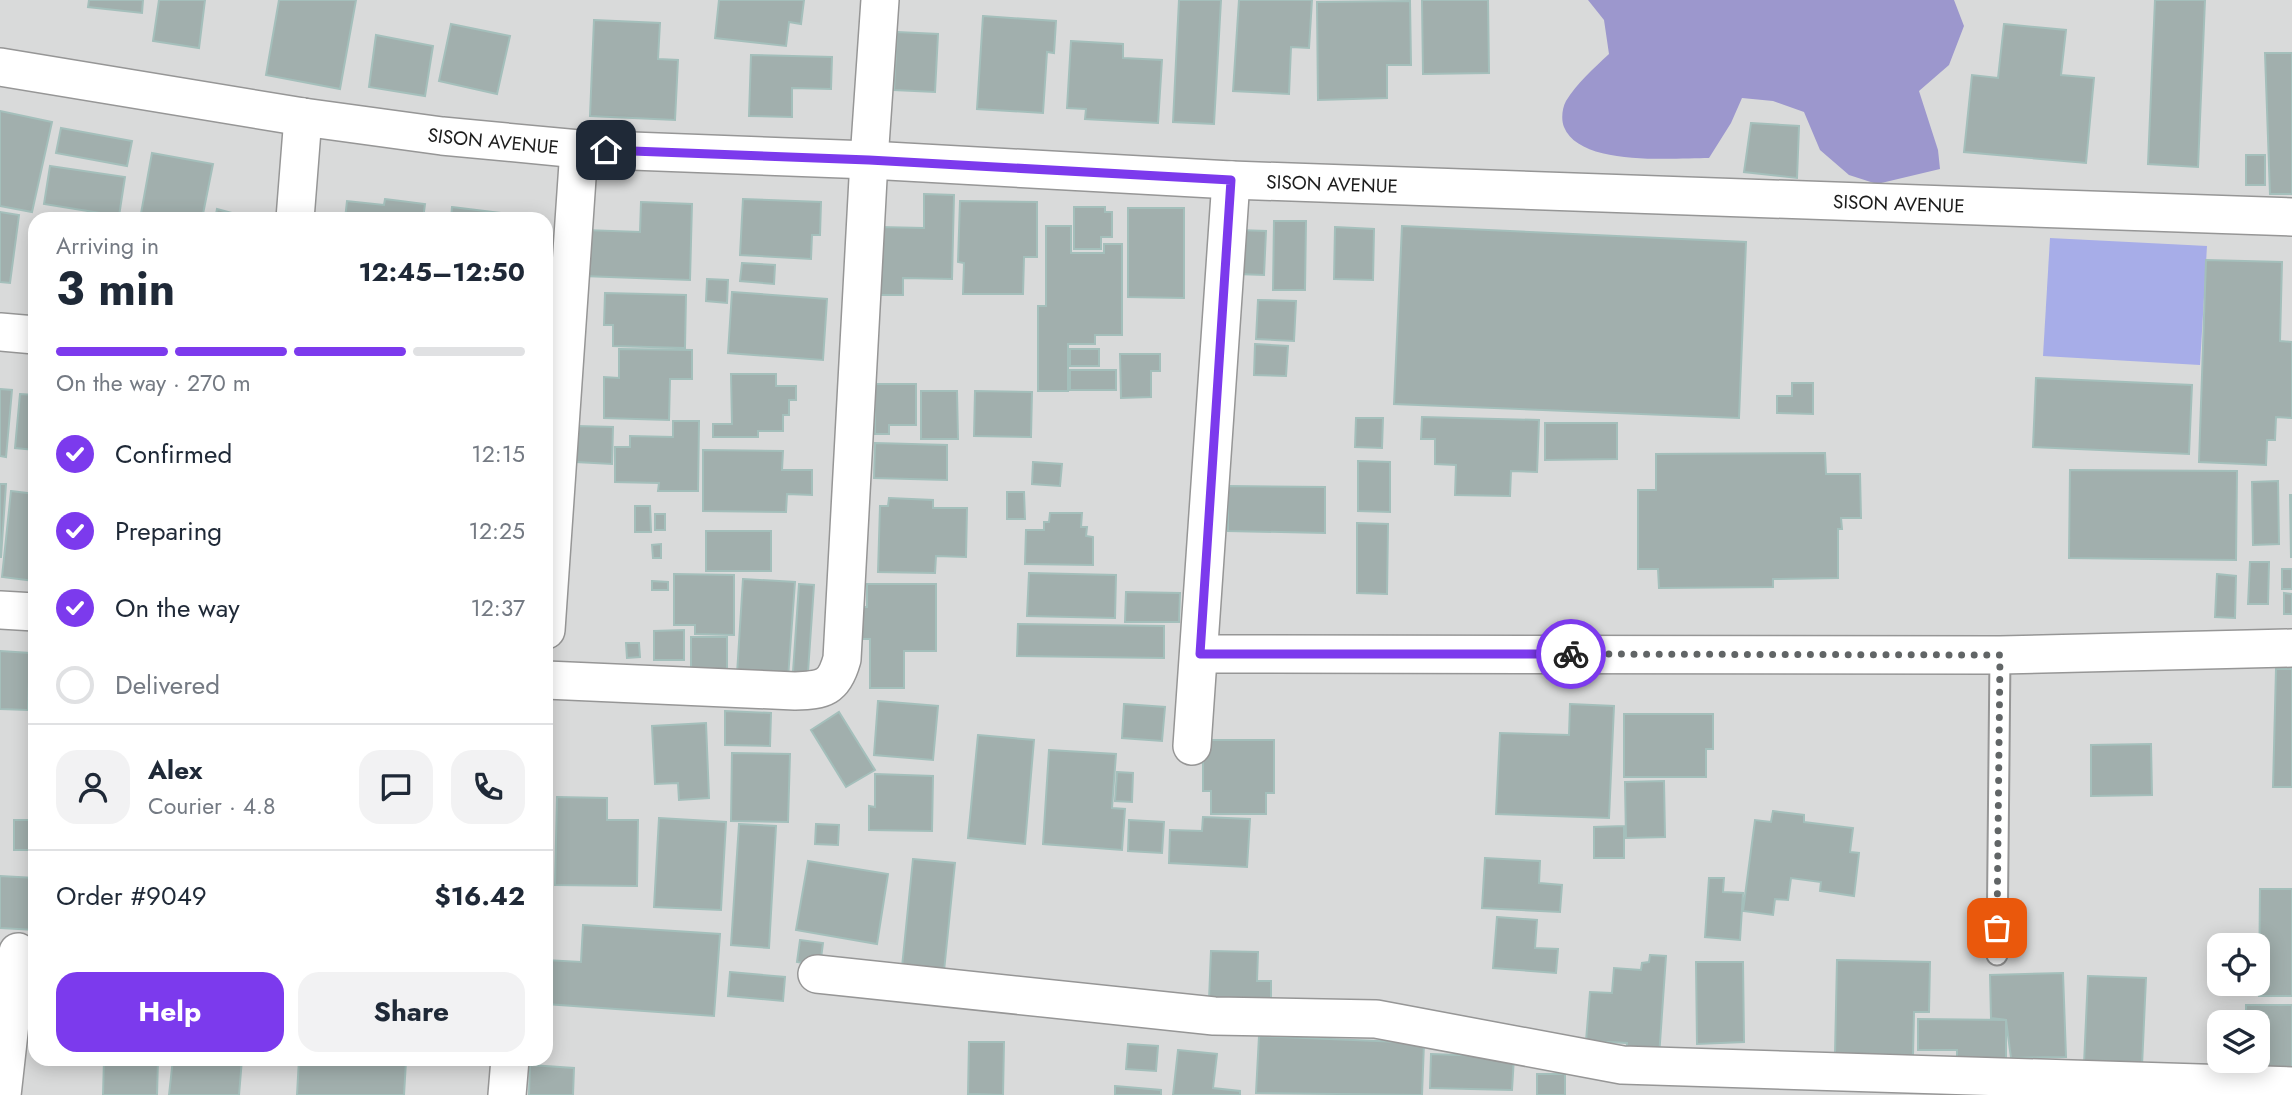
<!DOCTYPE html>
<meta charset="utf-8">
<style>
body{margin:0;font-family:Jost,sans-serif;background:#f2f2f3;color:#1f2937;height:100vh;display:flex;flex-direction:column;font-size:26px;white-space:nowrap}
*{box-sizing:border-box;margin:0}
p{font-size:23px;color:#747a83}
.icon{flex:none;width:38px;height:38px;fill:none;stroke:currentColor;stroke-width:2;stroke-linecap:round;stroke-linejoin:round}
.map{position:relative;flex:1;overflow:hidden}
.details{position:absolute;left:28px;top:212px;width:525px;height:854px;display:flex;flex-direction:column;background:#fff;border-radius:21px;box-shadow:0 4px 18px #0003}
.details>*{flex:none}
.tools{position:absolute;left:2207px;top:933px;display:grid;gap:14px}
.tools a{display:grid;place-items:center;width:63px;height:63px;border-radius:14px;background:#fff;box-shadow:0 4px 18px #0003;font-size:35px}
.pin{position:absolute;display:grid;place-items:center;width:60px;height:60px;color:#fff;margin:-30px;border-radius:14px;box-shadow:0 4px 10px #0006}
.courier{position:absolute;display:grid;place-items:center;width:70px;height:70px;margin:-35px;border:5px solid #7c3aed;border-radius:50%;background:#fff;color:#222;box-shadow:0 2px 9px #0007}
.overview em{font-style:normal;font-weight:700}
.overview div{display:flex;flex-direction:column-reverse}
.overview{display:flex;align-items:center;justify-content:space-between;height:119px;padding:0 28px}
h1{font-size:46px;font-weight:700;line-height:52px}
.bar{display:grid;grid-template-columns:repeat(4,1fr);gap:10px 7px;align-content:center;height:84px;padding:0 28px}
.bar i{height:9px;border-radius:5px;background:#e0e1e3}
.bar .current{background:#7c3aed}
.bar p{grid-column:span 4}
.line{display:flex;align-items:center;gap:18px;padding:0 28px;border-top:2px solid #e0e1e3}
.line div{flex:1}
.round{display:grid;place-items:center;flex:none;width:74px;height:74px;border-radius:21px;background:#f2f2f3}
ol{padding:0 28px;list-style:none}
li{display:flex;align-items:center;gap:21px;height:77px}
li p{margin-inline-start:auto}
li .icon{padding:7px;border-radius:50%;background:#7c3aed;color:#fff;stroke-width:4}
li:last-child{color:#747a83}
li i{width:38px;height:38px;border:4px solid #e0e1e3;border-radius:50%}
.action{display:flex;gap:14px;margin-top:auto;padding:14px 28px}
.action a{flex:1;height:80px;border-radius:21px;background:#7c3aed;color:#fff;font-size:28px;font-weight:700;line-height:80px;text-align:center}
.action a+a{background:#f2f2f3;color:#1f2937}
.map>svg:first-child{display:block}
.residential{fill:#d9dada;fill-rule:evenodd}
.grass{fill:#a7ade8}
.forest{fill:#9c97cd}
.building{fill:#a1afad;stroke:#a4bfbb;stroke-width:2}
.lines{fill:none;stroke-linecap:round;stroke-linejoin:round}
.lane-casing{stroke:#969696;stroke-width:23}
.street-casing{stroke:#969696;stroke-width:40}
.lane{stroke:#fff;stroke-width:19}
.street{stroke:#fff;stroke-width:37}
.done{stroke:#616566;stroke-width:7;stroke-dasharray:0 12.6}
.route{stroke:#7c3aed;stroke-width:9}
.labels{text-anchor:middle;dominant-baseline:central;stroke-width:5;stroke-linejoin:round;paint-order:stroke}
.street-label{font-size:19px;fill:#1c1c1c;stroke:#fff}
</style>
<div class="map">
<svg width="2292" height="1095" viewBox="0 0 2292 1095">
<rect width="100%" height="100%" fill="#e2edee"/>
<!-- residential -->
<path class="residential" d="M0 0H2292V1095H0ZM35 219H546V1059H35ZM2219 945H2258V984H2219ZM2219 1022H2258V1060H2219Z"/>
<!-- grass -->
<path class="grass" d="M2050 238 2207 246 2200 365 2043 356Z"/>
<!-- forest -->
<path class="forest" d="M1588 0H1954L1964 26 1949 65 1919 91 1938 150 1940 169 1877 184 1849 175 1820 150 1804 112 1773 101 1742 98 1731 123 1709 158C1673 158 1580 167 1564 127 1561 120 1562 108 1566 101 1577 83 1593 69 1609 54L1604 20Z"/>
<!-- building -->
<path class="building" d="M89 0H143L142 13 88 7Z
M159 0H205L199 48 153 41Z
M279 0H356L340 89 266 75Z
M719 0H804L801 24 789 22 786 46 715 38Z
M1179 0H1221L1214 124 1173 122Z
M1239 0H1312L1309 48 1291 47 1289 94 1233 91Z
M1422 0H1488L1489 73 1423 74Z
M2155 0H2205L2198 167 2148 164Z
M1410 1 1411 65H1387V98L1318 100 1317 2Z
M983 16 1056 21 1054 53 1047 52 1043 113 977 109Z
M594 20 660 23 658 59 678 60 675 120 590 116Z
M451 24 510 36 497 94 439 81Z
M2004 24 2066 30 2061 75 2094 78 2086 163 1964 152 1972 75 1998 78Z
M897 32 938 34 935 92 894 90Z
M376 35 433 46 425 96 369 87Z
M1071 41 1123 44V58L1162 60 1158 123 1085 119 1086 109 1067 108Z
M2265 53H2292V194H2270Z
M751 55 832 57 831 89 792 88V117L749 116Z
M0 111 52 122 32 212 0 206Z
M1751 123 1799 126 1797 178 1744 172Z
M61 128 132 141 127 166 56 153Z
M152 153 213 164 202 219H140Z
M2246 155H2265V185H2246Z
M50 166 125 177 119 216 44 204Z
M924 194 954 195 952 279 903 278V295H878L880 227 924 228Z
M385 199 425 204 423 219H345L347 201 384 205Z
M743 199 821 202 820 235H812L811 259 740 255Z
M960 201 1037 202V257H1024L1023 294H963L964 263 958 262Z
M641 202 692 204 690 280 583 276 585 230 640 232Z
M452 207 502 213 501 219H451Z
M1074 207H1105V212H1112V237H1101V249H1074Z
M1128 208H1184V298L1128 297Z
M217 209 254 219H215Z
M0 212 19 215 10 283 0 282Z
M1274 221H1306L1305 290H1273Z
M1046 226H1071V253H1104V244H1122V335H1095V344H1068V391H1038V306H1046Z
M1402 226 1746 242 1739 418 1394 404Z
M1335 227 1374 229 1373 280 1334 279Z
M1238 230 1266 231 1264 275 1237 274Z
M2206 260 2282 262 2280 341 2292 342V418L2276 417 2275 440H2267L2266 465 2199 462Z
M742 263 775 265 774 284 740 281Z
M707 279 728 280 727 303 706 301Z
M732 292 827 299 823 360 728 353Z
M605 293 686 295 685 348 613 346V325H604Z
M1258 300 1296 301 1294 341 1256 339Z
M1255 344 1288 346 1286 376 1254 375Z
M619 349 692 350V379H670L669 420 604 418V377L619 378Z
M1070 349H1099V366H1070Z
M1120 354H1160V371H1151V397L1121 398Z
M1070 370H1116V390H1070Z
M731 374H776V386H796V400H789V415H783V431H758V437H713V424H732Z
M2036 378 2192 385 2189 454 2033 447Z
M1792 383H1813V414L1777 413V396H1792Z
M875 384H916V425H889V434H875Z
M0 389 12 390 6 457 0 456Z
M921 391H957L958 439H921Z
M975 391 1032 392 1031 437 974 436Z
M20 394 35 395V450L15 448Z
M1422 417 1539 420 1537 472 1511 471 1510 496 1455 495 1456 465 1435 464V439H1421Z
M1356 418H1383L1382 448 1355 447Z
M673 421H699L698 491H658L659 483 615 482V447H630V436L673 437Z
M1545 423H1617V459L1545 460Z
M577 426 613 427 612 464 576 462Z
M875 443 947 445V480L874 478Z
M703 450 783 451 782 470H812V495L787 494 786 512 703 511Z
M1825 453 1826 474H1860L1861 518H1841L1842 529H1838V578L1773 579V587L1659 588 1658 569H1638V490H1656V454Z
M1358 461 1390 462V512L1358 511Z
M1033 462 1062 464 1060 486 1032 484Z
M2070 470 2237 471 2236 560 2069 558Z
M2278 481 2279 544 2253 545 2252 482Z
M0 484H6L1 557H0Z
M1228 486 1325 487V533L1228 531Z
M11 491 35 494V581L2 577Z
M1007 492H1024L1025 519H1007Z
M2290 495H2292L2291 558Z
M889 498 933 500V508H967L966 557 936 556 935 573 878 572 880 506H888Z
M635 506H650L651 532H635Z
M1050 513H1082L1081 527H1087L1086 536 1093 537V565L1025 564 1026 530H1044V522H1049Z
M655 514H665V530H655Z
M1357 523 1388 524 1387 594 1357 593Z
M706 531H771V571H706Z
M661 544V558H653L652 545Z
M2250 562H2269L2268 604H2248Z
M2282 569H2292V589H2282Z
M1029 573 1116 575 1115 618 1027 616Z
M674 574 734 575V635L695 634V625H674Z
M2217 574 2236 576 2235 618 2215 617Z
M743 579 795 582 788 678 737 674Z
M652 581 668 582V590H652Z
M799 584 814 585 808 672H793Z
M867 584H936V651H904V688H870V639H861V607H867Z
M1126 592 1180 593 1179 622H1125Z
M2284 593 2292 594V614H2284Z
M1018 624 1164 626V658L1017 656Z
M684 630V660H654V631Z
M691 637H727V669H691Z
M626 643H639L640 657 627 658Z
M0 651 30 653 28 710 0 709Z
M2276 669H2292V787H2273Z
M878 701 938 706 933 760 874 755Z
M1124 704 1165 707 1162 741 1122 738Z
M1570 704 1614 706 1609 818 1496 814 1500 733 1569 735Z
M725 711 771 713 770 746 725 745Z
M839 712 875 770 846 787 811 730Z
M1624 714H1713V749H1706V777H1624Z
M706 723 709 798 679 800 678 783 655 784 652 726Z
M978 735 1034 740 1025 844 968 838Z
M1203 740H1274V793H1266V814H1211V791H1203Z
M2151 744 2152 795 2091 796V745Z
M1049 750 1116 754 1112 808 1125 809 1122 850 1043 844Z
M732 753 790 754 788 822 731 821Z
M1117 772 1133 773 1132 802 1115 801Z
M875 774 933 776 932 831 869 830V806L875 807Z
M1664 781 1665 837 1626 838 1625 782Z
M557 797 607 798V820H638L637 886 555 885Z
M1773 811 1804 815V822L1853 828 1850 852 1859 853 1854 896 1820 891 1821 882 1791 878 1788 900 1775 899 1773 915 1743 911 1755 820 1771 822Z
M1203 817 1250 819 1247 867 1169 863 1170 830 1202 831Z
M659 818 726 822 721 910 654 907Z
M14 820H35V850H14Z
M1129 820 1164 822 1162 853 1128 851Z
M739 824 776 826 769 948 731 945Z
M816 824 839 825 838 845 815 844Z
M1624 826V858H1594V827Z
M1485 858 1540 861 1539 883 1562 885 1560 912 1482 908Z
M913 859 955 863 944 971 902 967Z
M808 861 888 874 877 944 796 930Z
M0 876 35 878V930L0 928Z
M1709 878H1724L1723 892 1743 893 1740 940 1705 937Z
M2260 889H2292V996H2259Z
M1497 917 1537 920 1535 948 1558 949 1556 973 1493 968Z
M583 925 720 934 714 1016 546 1004V960L581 962Z
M800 940 823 943 820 966 797 962Z
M1211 951 1258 952 1257 981H1271V1001L1209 1000Z
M1650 955 1666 956 1659 1057 1626 1054 1627 1043 1586 1041 1590 992 1612 993 1614 968 1641 970 1642 963 1649 962Z
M1837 960 1930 962 1929 1012H1914L1913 1055 1835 1054Z
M1696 962H1743L1744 1042 1697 1044Z
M730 972 785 977 783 1001 728 996Z
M2063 973 2066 1057 2011 1058 2006 1020 1991 1018 1990 975Z
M2088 976 2146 978 2142 1066 2084 1064Z
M2246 1005H2292V1070L2246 1069V1060H2258V1022H2246Z
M1918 1019 2006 1020V1061L1957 1060V1050H1918Z
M1259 1036 1424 1043 1422 1095 1256 1093Z
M969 1042H1004L1003 1095 968 1094Z
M1128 1044 1158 1046 1156 1071 1126 1069Z
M1178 1050 1217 1054 1213 1088 1240 1091V1095H1173Z
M1431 1054 1514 1057 1512 1090 1430 1088Z
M42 1059H96V1064L42 1062Z
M104 1059H158L157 1095H103Z
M173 1059H242L239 1095H169Z
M299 1059 406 1061 404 1095H297Z
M530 1065 574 1068 573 1095H529Z
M1537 1074H1565V1095H1537Z
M1115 1086 1161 1090V1095H1115Z"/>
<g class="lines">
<!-- lane casing -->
<g class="lane-casing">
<path id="lane" d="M1997 955 2000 655"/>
</g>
<!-- street casing -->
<g class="street-casing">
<g id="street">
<path id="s1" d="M0 67 303 117 442 136 579 149 869 160 1231 180 2292 217"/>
<path d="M295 219 303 117"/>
<path d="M0 332 35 335"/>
<path d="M0 610 35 612"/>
<path d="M546 630 579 149"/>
<path d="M1200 654 2000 655 2292 648"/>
<path d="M546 680 795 691C824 690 834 688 842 659L869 160 880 0"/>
<path d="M1192 746 1231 180"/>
<path d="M817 974 1214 1016 1376 1019 1622 1065 2292 1086"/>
<path d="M2 1095 18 952"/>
<path d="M507 1095 510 1059"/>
</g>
</g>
<!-- lane -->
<use href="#lane" class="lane"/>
<!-- street -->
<use href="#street" class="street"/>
</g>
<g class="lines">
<!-- done -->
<path class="done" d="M1571 654 2000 655 1997 928"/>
<!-- route -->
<path class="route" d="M606 150 869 160 1231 180 1200 654H1571"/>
</g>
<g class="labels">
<!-- street labels -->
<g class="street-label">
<text stroke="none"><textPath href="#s1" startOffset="499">SISON AVENUE</textPath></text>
<text stroke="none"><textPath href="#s1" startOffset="1339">SISON AVENUE</textPath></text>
<text stroke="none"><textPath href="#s1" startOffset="1906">SISON AVENUE</textPath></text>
</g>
</g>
</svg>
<div class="tools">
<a><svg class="icon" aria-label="locate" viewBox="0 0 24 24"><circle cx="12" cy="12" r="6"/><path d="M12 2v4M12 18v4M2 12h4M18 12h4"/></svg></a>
<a><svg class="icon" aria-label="layers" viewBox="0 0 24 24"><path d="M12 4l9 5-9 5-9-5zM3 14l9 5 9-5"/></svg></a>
</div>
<div class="pin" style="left:1997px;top:928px;background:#ea580c"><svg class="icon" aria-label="bag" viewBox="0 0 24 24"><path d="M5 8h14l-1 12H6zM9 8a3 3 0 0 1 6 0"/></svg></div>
<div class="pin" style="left:606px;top:150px;background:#1f2937"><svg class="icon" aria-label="home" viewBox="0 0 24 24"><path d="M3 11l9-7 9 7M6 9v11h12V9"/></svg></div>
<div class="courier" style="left:1571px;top:654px"><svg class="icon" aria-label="bike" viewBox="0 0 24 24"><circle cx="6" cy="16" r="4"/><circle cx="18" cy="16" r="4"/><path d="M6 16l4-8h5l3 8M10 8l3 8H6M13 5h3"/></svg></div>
<section class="details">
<div class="overview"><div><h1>3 min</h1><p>Arriving in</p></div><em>12:45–12:50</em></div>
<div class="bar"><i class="current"></i><i class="current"></i><i class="current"></i><i></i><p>On the way · 270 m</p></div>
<ol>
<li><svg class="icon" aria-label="check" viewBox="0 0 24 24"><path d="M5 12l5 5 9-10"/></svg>Confirmed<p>12:15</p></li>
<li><svg class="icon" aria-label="check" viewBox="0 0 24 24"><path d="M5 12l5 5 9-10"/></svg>Preparing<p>12:25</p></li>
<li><svg class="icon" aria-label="check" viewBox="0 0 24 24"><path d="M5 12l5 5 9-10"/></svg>On the way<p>12:37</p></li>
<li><i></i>Delivered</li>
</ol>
<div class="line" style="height:126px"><a class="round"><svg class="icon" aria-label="person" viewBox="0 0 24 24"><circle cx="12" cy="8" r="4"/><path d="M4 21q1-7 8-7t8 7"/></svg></a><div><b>Alex</b><p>Courier · 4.8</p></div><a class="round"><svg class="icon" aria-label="chat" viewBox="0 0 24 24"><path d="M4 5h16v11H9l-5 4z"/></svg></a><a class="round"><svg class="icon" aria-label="phone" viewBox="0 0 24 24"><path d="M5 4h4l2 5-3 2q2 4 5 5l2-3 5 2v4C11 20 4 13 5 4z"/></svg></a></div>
<div class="line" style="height:91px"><div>Order #9049</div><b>$16.42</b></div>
<div class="action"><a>Help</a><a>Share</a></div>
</section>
</div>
